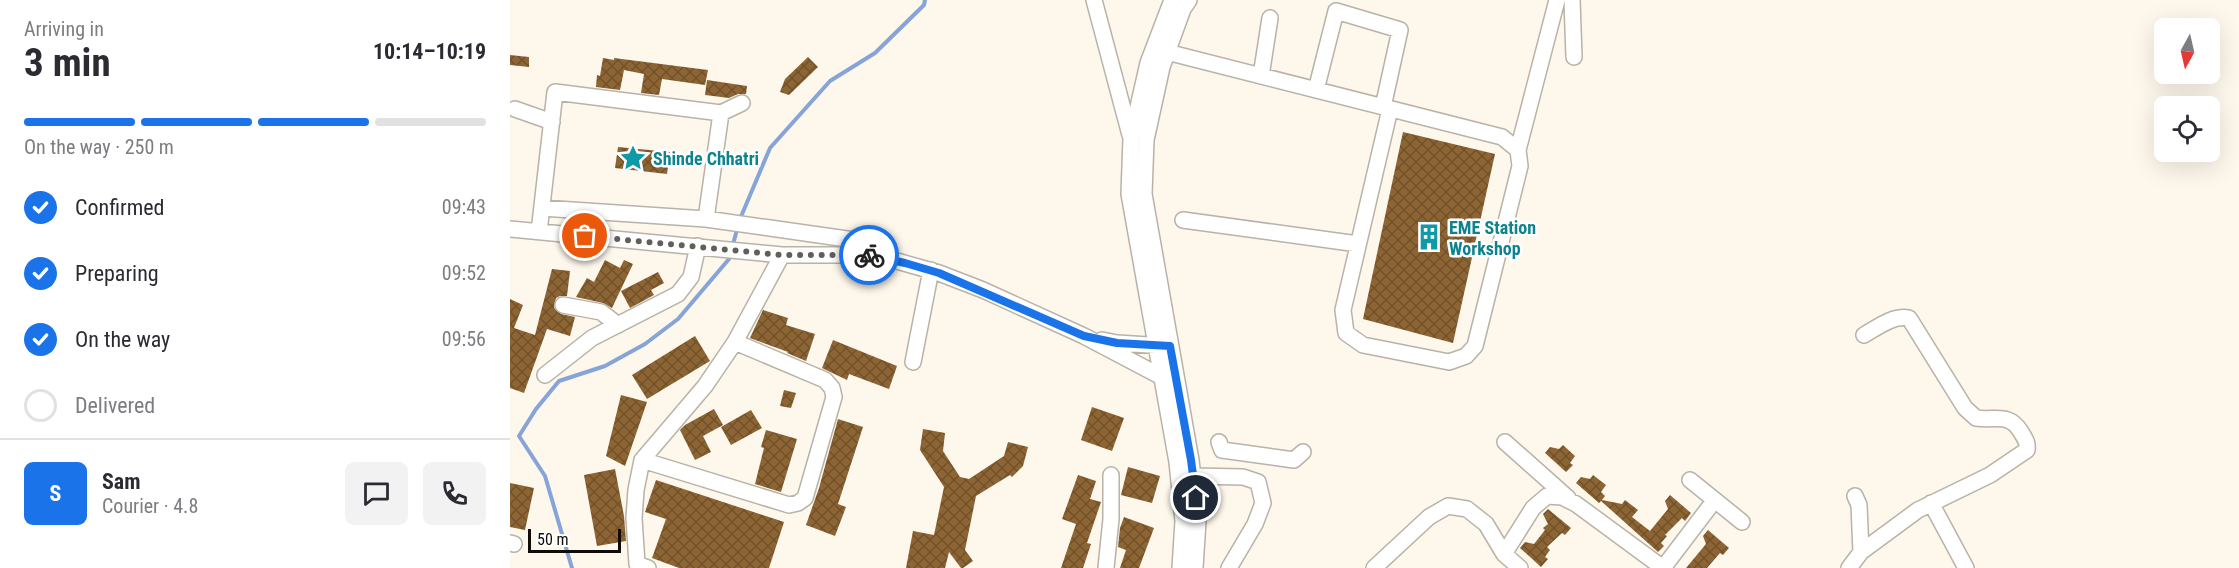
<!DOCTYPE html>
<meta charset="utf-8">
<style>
body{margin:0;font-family:"Roboto Condensed",sans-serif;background:#f2f2f3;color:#2b2b33;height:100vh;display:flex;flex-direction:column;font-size:22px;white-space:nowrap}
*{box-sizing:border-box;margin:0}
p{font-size:20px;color:#7c7c81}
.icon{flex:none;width:33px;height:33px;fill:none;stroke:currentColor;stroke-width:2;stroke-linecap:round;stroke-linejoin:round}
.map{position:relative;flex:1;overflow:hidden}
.side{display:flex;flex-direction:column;background:#fff;width:510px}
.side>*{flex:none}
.needle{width:39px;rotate:188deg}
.buttons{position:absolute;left:1644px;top:18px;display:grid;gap:12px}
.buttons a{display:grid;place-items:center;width:66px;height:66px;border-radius:9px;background:#fff;box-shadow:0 6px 24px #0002;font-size:30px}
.scale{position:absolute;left:18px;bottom:15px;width:93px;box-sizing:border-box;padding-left:6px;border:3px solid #0e0b08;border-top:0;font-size:16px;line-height:21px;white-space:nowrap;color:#0e0b08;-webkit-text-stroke:4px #fff;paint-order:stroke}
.pin{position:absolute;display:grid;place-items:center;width:51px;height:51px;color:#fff;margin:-26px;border:3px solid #fff;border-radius:50%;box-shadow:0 2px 6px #0007}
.courier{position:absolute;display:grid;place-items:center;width:60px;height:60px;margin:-30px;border:4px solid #1a73e8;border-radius:50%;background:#fff;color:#222;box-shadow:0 2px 8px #0007}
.summary em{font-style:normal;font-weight:700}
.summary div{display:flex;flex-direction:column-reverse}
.summary{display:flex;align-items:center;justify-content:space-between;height:102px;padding:0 24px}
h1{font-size:39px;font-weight:700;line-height:45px}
.bar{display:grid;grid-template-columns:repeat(4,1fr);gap:9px 6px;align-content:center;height:72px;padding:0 24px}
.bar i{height:8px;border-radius:4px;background:#e1e1e2}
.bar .active{background:#1a73e8}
.bar p{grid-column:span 4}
.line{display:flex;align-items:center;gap:15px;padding:0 24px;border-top:2px solid #e1e1e2}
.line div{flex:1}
.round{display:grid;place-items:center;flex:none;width:63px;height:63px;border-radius:9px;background:#f2f2f3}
ol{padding:0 24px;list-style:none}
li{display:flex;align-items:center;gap:18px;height:66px}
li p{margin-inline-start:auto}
li .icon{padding:6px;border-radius:50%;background:#1a73e8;color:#fff;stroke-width:4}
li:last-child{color:#7c7c81}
li i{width:33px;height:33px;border:3px solid #e1e1e2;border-radius:50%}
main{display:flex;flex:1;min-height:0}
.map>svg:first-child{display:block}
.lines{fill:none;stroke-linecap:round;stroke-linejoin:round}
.stream{stroke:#87a4d8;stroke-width:4}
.building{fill:url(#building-cross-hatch)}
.minor-casing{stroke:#b8b2a8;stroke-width:18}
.minor{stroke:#fff;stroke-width:15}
.done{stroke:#625e58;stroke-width:6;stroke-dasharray:0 10.8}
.route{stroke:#1a73e8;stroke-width:8}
.labels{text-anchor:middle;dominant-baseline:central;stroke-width:5;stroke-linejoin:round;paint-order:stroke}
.culture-label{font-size:18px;font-weight:bold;fill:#0d838f;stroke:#fff;text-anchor:start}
</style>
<main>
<section class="side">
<div class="summary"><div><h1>3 min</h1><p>Arriving in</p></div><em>10:14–10:19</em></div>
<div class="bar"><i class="active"></i><i class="active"></i><i class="active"></i><i></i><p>On the way · 250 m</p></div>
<ol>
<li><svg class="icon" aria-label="check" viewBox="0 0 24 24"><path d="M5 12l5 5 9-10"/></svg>Confirmed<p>09:43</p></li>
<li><svg class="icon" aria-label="check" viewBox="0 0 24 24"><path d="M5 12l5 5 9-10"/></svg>Preparing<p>09:52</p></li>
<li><svg class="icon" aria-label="check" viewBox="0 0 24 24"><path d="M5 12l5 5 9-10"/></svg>On the way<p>09:56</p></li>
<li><i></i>Delivered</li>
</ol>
<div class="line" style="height:108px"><b class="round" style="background:#1a73e8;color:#fff">S</b><div><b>Sam</b><p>Courier · 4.8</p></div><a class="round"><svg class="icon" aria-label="chat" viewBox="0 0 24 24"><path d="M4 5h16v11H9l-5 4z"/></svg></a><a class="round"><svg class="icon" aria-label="phone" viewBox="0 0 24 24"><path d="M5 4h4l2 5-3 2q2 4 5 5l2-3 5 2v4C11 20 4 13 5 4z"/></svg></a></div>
</section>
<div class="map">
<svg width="1729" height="568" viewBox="0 0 1729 568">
<defs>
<pattern id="building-cross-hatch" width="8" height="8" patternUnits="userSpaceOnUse" patternTransform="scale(1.5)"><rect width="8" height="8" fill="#8d6534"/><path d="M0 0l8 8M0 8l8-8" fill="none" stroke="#72512a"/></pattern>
</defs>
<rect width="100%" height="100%" fill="#fdf7ec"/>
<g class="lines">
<!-- stream -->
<path class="stream" d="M230 219 260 148 320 81 365 53 414 5 415 0
M222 248 228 226
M62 568 35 476 9 436 26 409 49 381 95 366 135 344 168 319 219 259 220 255"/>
</g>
<!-- building -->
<path class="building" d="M0 55 19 57V67L0 65Z
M298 57 308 67 279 95 270 92 275 79Z
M93 58 104 60V58L198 70 195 85 152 79 149 95 131 93 134 74 114 70 110 90 86 87 87 75 90 76Z
M197 80 237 86 236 94H228L219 98 195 95Z
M893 132 985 154 943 343 853 319Z
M108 147 160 152 157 174 105 168Z
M95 260 110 268 114 260 123 264 102 308 93 303 66 297 77 278 84 282Z
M42 269 60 271 57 296H50L46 298 44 308 51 314 65 317 60 336 37 329 14 393 0 388V299L13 305 4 328 25 335Z
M148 272 154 283 141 290 144 295 120 308 111 291Z
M253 310 278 318 276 325 305 334 296 361 277 353 278 352 240 338Z
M185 336 200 361 137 399 122 375Z
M323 340 387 366 379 389 339 374 337 380 312 368Z
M274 390 286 393 281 408 270 406Z
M111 395 137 402 115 466 96 456Z
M582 407 614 418 602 451 571 440Z
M204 409 213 425 193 436 201 452 185 460 170 430 175 425Z
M241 410 252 428 221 445 211 427Z
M328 419 353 427 328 504 336 507 325 536 296 525 309 488Z
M413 429 435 433 433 451 450 477 459 479 494 456 498 442 518 447 513 466 502 477 500 475 466 496 455 550 463 561 453 568H451L439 552 435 568H396L403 531 424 535 434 487 410 450Z
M256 430 287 439 271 492 245 484 254 448 251 447Z
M1053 445 1065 456 1060 463 1063 465 1056 472 1035 453 1040 447 1049 449Z
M618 467 650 476 642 503 611 495Z
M105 469 114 516 116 541 87 546 74 475Z
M568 475 586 481 580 499 591 502 577 543 581 544 573 568H551L566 524 552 519Z
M1083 475 1096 485 1091 492 1095 496 1092 500 1112 504 1115 500 1128 510 1122 517 1140 531 1158 509 1155 501 1160 495 1181 513 1175 521 1172 518 1155 535 1157 536 1151 543 1154 546 1148 552 1091 501 1089 503 1066 483 1071 477 1080 479Z
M146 480 274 522 259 568H169L142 558 156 519 135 512Z
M0 483 24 488 15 530 0 527Z
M1038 509 1061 528 1055 535 1052 533 1037 547 1040 550 1035 557 1038 559 1031 567 1010 548 1015 542 1024 544 1035 530 1033 528 1038 524 1033 514Z
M614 517 644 528 629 568H610L616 550 608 547 610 528Z
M1198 530 1219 548 1213 555 1210 553 1197 568H1176L1196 544 1193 536Z"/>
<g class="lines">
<!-- minor casing -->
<g class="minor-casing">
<path id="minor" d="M584 0 620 135
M662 0 638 63 621 138 619 194 667 462 673 521 670 568
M679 0 673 9 652 67 636 140 634 194 681 460 688 521 685 568
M1062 0 1064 57
M649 50 992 137 1008 150
M751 76 760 18
M806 90 826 11 890 30 873 107
M5 109 42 122
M880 109 833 310 836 333 853 345 939 362 956 356 965 346 1010 166 1008 150 1047 0
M211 113 232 103
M32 208 196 219 344 240 366 255
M673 220 848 244
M0 229 272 255H366L429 273 473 290 574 336 650 376 665 374
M29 232 45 92 211 113 196 219
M53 305 91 312 108 325
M592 340 607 343 654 346
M403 362 421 270
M35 375 82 338 168 294 181 277 188 246
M709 442 712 450 784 460 793 452
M995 442 1058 498
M132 460 279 505 288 503 295 498 324 397 322 388 315 380 225 342
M683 476 733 477 748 482 753 503 745 524 719 568
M1180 480 1232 522
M1345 496 1349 505 1351 552
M1421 503 1456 568
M0 543 4 544
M994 554 1023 508 1037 496 1052 497 1066 504 1153 568
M138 568 127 564 124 518 126 490 132 460 195 386 225 342 272 255
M596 568 601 519V475
M864 568 919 517 938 506 957 509 976 524 994 554 1010 568
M1153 568 1204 501
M1339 568 1351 552 1408 510 1480 475 1517 450C1518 442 1515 439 1511 432 1499 412 1486 421 1466 418L1455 408 1399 318C1383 315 1368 327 1354 335"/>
</g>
<!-- minor -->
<use href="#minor" class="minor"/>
</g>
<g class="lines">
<!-- done -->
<path class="done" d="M75 236 272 255H359"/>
<!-- route -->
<path class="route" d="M359 255 395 263 429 273 574 336 607 343 660 346 681 460 686 498"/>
</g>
<!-- icons -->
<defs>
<g id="sight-bare" transform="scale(2.07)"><path d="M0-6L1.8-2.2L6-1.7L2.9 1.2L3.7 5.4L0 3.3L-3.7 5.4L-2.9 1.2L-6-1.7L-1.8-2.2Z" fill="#0f9aa8" stroke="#fff" stroke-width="2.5" paint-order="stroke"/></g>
<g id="building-bare" transform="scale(2.07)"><path d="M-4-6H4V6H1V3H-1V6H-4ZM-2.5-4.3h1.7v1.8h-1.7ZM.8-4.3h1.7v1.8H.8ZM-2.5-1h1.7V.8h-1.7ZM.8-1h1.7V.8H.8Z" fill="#0f9aa8" stroke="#fff" stroke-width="2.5" paint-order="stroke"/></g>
</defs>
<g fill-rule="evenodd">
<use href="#sight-bare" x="123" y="158"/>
<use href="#building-bare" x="919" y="237"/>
</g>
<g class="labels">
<!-- culture labels -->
<g class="culture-label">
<text x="143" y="158">Shinde Chhatri</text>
<text x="939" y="227">EME Station<tspan x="939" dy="21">Workshop</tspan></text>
</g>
</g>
</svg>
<div class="buttons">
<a><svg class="needle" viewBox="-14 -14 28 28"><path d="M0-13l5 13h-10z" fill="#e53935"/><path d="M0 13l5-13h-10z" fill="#7c7c81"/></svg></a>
<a><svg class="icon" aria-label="locate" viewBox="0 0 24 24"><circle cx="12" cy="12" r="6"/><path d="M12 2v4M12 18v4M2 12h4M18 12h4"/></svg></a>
</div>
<div class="scale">50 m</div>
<div class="pin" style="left:75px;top:236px;background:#ea580c"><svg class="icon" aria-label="bag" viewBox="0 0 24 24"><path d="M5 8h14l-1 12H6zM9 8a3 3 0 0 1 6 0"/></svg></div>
<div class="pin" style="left:686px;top:498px;background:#1f2937"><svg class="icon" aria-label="home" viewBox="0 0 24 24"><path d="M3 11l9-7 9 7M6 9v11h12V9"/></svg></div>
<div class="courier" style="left:359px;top:255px"><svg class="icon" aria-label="bike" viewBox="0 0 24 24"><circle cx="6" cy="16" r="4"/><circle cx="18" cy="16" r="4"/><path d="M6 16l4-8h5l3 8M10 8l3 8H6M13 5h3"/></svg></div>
</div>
</main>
